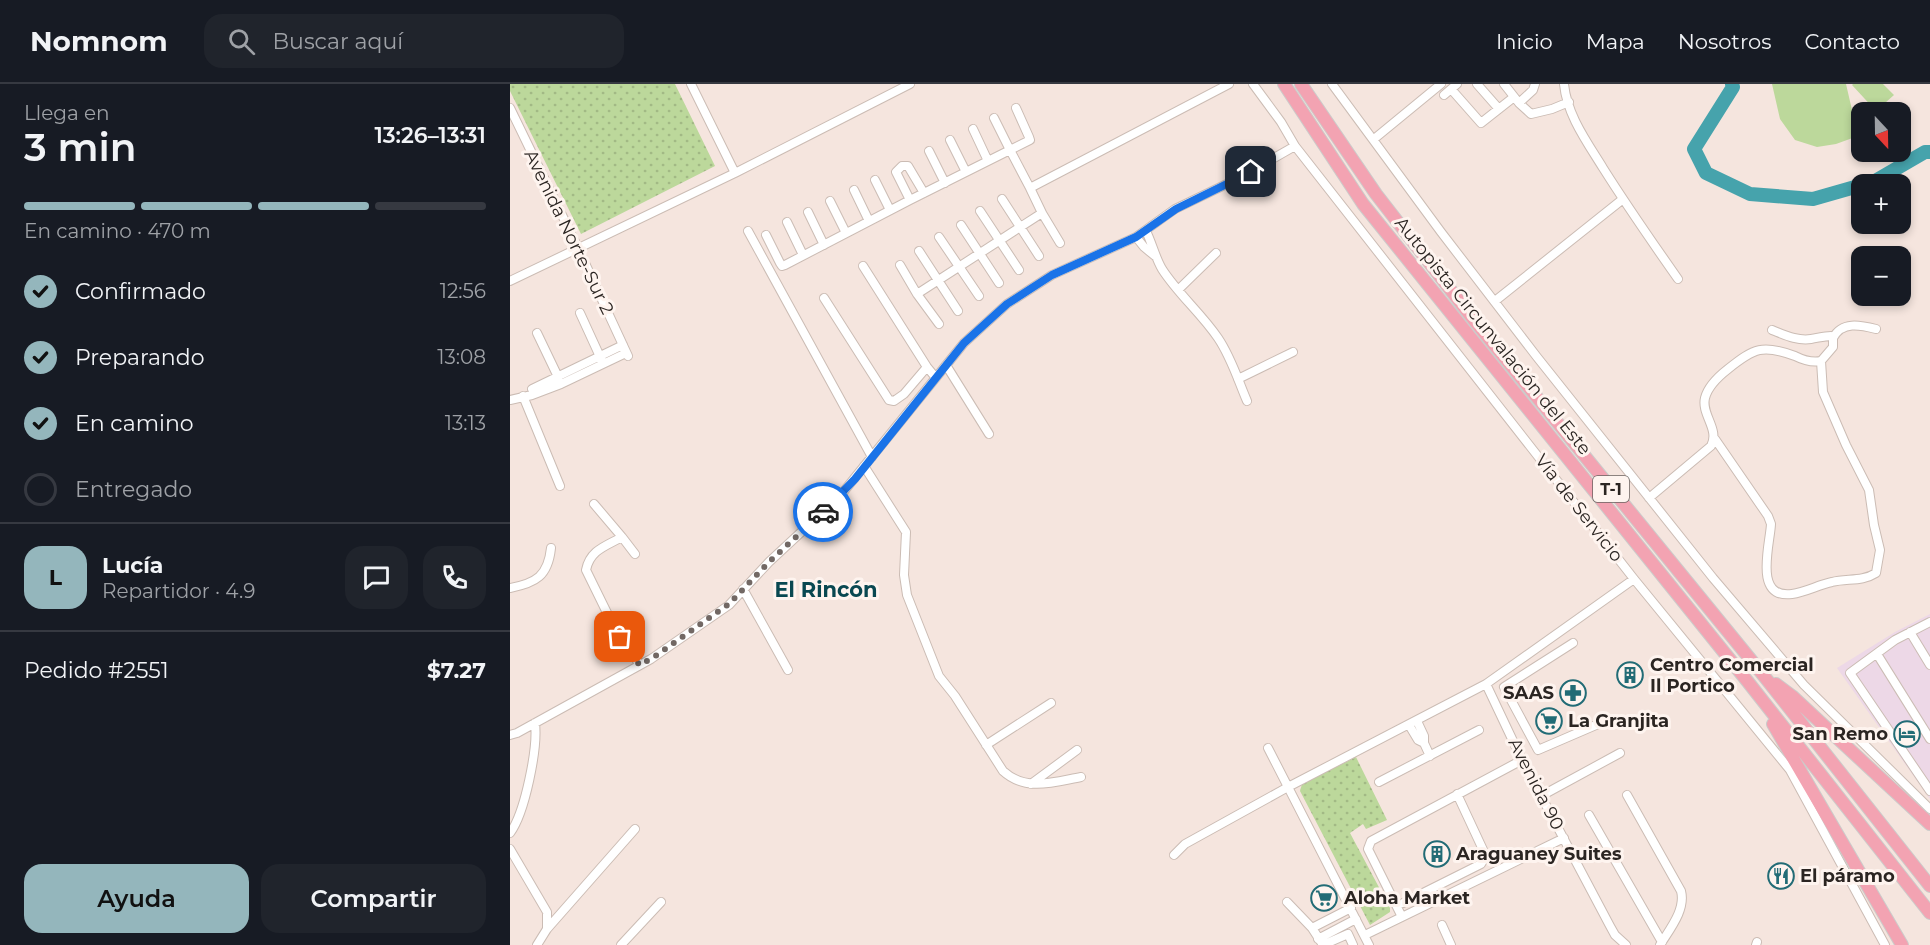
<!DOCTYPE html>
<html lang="es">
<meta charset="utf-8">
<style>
body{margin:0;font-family:Montserrat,sans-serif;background:#20242c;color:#f1f3f6;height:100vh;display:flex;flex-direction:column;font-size:22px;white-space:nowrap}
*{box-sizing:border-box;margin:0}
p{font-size:20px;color:#9ea1a6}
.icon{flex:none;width:33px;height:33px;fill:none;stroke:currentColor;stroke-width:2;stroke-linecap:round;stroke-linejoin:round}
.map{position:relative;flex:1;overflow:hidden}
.details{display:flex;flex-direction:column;background:#171b24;width:510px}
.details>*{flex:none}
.needle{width:39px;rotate:158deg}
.fabs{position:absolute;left:1341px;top:18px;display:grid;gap:12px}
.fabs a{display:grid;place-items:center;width:60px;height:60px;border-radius:12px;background:#171b24;box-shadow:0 3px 9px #0003;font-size:30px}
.pin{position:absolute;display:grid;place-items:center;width:51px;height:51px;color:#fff;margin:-26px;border-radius:12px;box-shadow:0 3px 9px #0006}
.courier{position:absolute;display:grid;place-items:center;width:60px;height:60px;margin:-30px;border:4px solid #1a73e8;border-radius:50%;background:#fff;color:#222;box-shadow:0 2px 8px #0007}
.head em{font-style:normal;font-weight:600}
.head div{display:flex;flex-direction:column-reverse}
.head{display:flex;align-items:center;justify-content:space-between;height:102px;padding:0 24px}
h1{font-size:39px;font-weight:600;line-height:45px}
.bar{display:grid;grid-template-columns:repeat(4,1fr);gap:9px 6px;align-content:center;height:72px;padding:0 24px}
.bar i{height:8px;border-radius:4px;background:#363941}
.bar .current{background:#94b6bc}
.bar p{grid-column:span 4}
.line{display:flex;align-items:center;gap:15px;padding:0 24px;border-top:2px solid #363941}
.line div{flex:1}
.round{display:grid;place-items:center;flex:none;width:63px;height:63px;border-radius:18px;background:#20242c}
ol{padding:0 24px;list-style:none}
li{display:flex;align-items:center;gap:18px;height:66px}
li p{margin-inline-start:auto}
li .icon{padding:6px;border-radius:50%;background:#94b6bc;color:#111;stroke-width:4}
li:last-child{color:#9ea1a6}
li i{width:33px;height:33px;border:3px solid #363941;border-radius:50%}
.cta{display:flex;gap:12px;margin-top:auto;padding:12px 24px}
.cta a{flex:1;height:69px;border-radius:18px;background:#94b6bc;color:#111;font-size:24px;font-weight:600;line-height:69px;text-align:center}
.cta a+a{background:#20242c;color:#f1f3f6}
header{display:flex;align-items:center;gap:36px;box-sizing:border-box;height:84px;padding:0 30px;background:#171b24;border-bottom:2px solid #363941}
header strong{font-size:28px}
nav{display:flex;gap:33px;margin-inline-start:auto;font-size:21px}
.search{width:420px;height:54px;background:#20242c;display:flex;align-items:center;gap:15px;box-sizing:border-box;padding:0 21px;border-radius:18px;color:#9ea1a6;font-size:22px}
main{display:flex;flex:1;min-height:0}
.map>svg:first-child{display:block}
.commercial{fill:#edd8e7}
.green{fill:url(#green-dots)}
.pitch{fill:#bcd89b}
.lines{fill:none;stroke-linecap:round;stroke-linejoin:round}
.river{stroke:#46a3ac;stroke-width:14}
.minor-casing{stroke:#cbbcb4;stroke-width:10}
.highway-casing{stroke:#cccbca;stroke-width:14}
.minor{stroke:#fff;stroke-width:8}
.highway{stroke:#f3a3b2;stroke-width:12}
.done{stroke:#726864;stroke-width:6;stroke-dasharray:0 10.8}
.route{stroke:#1a73e8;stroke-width:8}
.labels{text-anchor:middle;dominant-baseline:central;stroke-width:6;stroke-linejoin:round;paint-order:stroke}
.shield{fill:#fef4ef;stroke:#6a6360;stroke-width:1.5}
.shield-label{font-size:16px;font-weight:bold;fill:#2b2522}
.street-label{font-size:18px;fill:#2b2522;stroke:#fef4ef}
.poi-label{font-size:18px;font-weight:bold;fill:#2b2522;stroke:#fef4ef;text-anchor:start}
.quarter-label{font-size:21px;font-weight:bold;fill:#094851;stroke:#fef4ef}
</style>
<header>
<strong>Nomnom</strong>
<div class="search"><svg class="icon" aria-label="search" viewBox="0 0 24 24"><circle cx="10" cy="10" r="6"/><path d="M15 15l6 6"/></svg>Buscar aquí</div>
<nav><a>Inicio</a><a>Mapa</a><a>Nosotros</a><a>Contacto</a></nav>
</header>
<main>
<section class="details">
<div class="head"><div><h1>3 min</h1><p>Llega en</p></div><em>13:26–13:31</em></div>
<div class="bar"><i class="current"></i><i class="current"></i><i class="current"></i><i></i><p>En camino · 470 m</p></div>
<ol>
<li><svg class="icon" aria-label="check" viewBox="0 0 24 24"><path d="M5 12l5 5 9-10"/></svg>Confirmado<p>12:56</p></li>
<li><svg class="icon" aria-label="check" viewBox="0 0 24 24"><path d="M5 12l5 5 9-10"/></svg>Preparando<p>13:08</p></li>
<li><svg class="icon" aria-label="check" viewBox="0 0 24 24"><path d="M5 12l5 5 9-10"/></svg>En camino<p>13:13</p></li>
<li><i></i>Entregado</li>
</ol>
<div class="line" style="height:108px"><b class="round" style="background:#94b6bc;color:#111">L</b><div><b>Lucía</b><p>Repartidor · 4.9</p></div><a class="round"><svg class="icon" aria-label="chat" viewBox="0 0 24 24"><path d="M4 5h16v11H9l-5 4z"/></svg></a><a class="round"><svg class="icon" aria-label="phone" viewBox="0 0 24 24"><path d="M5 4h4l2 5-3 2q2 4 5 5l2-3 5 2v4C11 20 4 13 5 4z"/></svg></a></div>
<div class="line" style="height:78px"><div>Pedido #2551</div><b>$7.27</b></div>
<div class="cta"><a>Ayuda</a><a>Compartir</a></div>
</section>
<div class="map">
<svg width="1420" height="861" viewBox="0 0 1420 861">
<defs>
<pattern id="green-dots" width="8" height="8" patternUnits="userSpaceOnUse" patternTransform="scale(1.5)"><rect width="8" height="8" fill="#bcd89b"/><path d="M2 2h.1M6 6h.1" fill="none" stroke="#a2b985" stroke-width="1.8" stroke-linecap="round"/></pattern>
</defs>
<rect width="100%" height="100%" fill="#f5e5de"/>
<!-- commercial -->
<path class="commercial" d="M1420 530V715L1327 584 1385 548Z"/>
<!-- green -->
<path class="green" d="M0 0H165L205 82 71 150 0 7Z
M846 673 877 736 856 745 853 740 840 749 880 824V828L860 841 790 707 792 700Z"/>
<!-- pitch -->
<path class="pitch" d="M1262 0H1336L1348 52 1326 60 1307 63 1285 56 1270 35Z
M1343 0H1373L1384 11 1366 27 1342 1Z"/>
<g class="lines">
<!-- river -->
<path class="river" d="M1222 0 1223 3 1184 65 1196 89 1240 110 1303 115 1352 101
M1353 100 1365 97 1415 68H1420"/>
<!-- minor casing -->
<g class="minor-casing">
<path id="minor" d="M181 0 225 89
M743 0 771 38 785 62 1124 495 1280 686 1375 861
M822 0 931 148 1027 273 1203 494 1294 601 1420 725
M967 0 989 25
M994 0 1009 19 1021 30 1042 25 1059 18
M1054 0C1057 31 1077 58 1093 84 1117 122 1142 158 1168 195
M941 5 971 39 1004 13
M934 11 947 0
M1009 19 1023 6 1025 0
M0 24 68 164 118 272
M484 34 500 66 520 56 519 53 506 24
M463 45 478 77
M864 55 931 0
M440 56 456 88
M419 67 435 99
M365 96 380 126
M520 104 719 0
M344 106 359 137
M492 115 529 172
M400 116 386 88 392 82H398L414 109
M320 117 336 149
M470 127 509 186
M298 128 314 161
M532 129 550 159
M277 138 293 171
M451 141 489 199
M238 147 362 373
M636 147C642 159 645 173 652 185 668 210 691 229 708 254 721 273 728 296 737 317
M256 151 270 179 272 182 275 181 400 116 500 66 520 104 532 129 407 210
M429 153 469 212
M626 153 634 163 645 172
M409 167 448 227
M390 181 407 210 429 240
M353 182 417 283 426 294
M0 197 225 89 400 0
M668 206 706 169
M314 214 379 316 384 317 394 310 417 283
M985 217 1113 115
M70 229 92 277
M27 249 50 297
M1323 254C1332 237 1350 241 1366 245
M436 281 479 350
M728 295 783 268
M22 305 113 261
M13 312 50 402
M0 316 22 311 51 300 116 269
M1205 355 1258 432 1261 440C1260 461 1243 515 1282 510 1296 508 1308 501 1322 498 1337 494 1352 498 1366 489L1370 466 1364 441 1359 406 1336 361 1313 308 1311 277 1323 263V254L1321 252C1314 252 1308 254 1301 255 1287 257 1275 251 1262 246
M354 382 396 448 394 491 397 511 429 592 445 612 493 687C516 708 544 698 571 693
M1139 414 1201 362C1210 345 1191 331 1195 314 1198 302 1209 292 1218 285 1244 264 1253 260 1285 272 1293 276 1302 279 1311 277
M84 420 112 453C96 462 80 466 76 486L103 541 110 553 121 564 129 581
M112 453 125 470
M0 504C26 499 38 492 41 464
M233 505 278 586
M1420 538 1385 556 1340 589 1420 707
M1400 548 1420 581
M1063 559 994 603 1028 666 1093 638
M1367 570 1420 655
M976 600 1012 676 1100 842 1105 851 1116 861
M907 637 914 652V659L920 672
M899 641 908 656 914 659
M0 651 7 649 141 575 219 521 259 478 330 412 454 259 497 220 542 191 626 153 665 125 729 94 785 62
M476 661 541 619
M758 664 859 861
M869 698 969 646
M521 700 567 666
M1117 711 1171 807C1176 826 1159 846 1150 861
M1031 712 1110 669
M1079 731 1152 858
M0 749C15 729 28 664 25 639
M0 765 37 828V845L27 861
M664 771 675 760 778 703 976 600 1124 495
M777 818 802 844 813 861 838 850 843 861
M893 819 971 780 974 775 975 770 947 710
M892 833 858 765 861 757 1012 676
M932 841 941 861
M802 844 841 824
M37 845 125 745
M855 851 1054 754
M808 855 846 835
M111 861 151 818
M1246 861 1247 858"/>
</g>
<!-- highway casing -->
<g class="highway-casing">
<path id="highway" d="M774 0 853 120 1238 598 1420 829
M791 0 866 110 967 240 1250 587 1420 802
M1266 600 1282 612 1420 740
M1263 640 1392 861"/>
</g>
<!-- minor -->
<use href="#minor" class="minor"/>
<!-- highway -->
<use href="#highway" class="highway"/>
</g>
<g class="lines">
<!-- done -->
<path class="done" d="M110 553 121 564 129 581 141 575 219 520 259 478 313 428"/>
<!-- route -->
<path class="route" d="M313 428 345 395 454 259 497 220 542 191 626 153 666 125 741 88"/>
</g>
<!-- icons -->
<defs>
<g id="building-ring" transform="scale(1.35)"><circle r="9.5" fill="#fef4ef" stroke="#226c76" stroke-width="1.5"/><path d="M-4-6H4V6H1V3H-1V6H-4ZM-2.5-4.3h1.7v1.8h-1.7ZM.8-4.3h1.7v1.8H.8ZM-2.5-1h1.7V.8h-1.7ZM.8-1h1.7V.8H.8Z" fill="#226c76"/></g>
<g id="pharmacy-ring" transform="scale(1.35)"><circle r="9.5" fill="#fef4ef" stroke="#226c76" stroke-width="1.5"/><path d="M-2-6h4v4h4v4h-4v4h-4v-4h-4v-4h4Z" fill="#226c76"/></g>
<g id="supermarket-ring" transform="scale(1.35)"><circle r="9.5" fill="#fef4ef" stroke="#226c76" stroke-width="1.5"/><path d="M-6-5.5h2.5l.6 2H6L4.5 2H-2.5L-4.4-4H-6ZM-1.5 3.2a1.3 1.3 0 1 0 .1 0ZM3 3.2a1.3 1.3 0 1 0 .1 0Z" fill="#226c76"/></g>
<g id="hotel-ring" transform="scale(1.35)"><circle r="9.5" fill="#fef4ef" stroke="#226c76" stroke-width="1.5"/><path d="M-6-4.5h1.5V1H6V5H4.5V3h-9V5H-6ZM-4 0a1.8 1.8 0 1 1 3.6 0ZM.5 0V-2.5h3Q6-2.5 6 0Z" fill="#226c76"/></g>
<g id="restaurant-ring" transform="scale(1.35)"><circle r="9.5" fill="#fef4ef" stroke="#226c76" stroke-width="1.5"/><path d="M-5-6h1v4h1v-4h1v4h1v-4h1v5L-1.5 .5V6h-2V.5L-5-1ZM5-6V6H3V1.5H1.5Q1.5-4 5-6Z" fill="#226c76"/></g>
</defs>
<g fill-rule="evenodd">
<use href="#building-ring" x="1120" y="591"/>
<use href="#pharmacy-ring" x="1063" y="609"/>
<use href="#supermarket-ring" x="1039" y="637"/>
<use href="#hotel-ring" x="1397" y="650"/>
<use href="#building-ring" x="927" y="770"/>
<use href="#restaurant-ring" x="1271" y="792"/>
<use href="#supermarket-ring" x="814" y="814"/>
</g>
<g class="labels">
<!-- shield labels -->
<rect class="shield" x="1083" y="392" width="36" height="26" rx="4.5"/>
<g class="shield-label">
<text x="1101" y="405">T-1</text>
</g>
<!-- street labels -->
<g class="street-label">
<text transform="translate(59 148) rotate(64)">Avenida Norte-Sur 2</text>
<text transform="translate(983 252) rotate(51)">Autopista Circunvalación del Este</text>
<text transform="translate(1069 424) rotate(52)">Vía de Servicio</text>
<text transform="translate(1026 700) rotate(63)">Avenida 90</text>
</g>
<!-- poi labels -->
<g class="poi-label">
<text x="1140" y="581">Centro Comercial<tspan x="1140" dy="21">Il Portico</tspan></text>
<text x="1044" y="609" text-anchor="end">SAAS</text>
<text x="1058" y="637">La Granjita</text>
<text x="1378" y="650" text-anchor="end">San Remo</text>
<text x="946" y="770">Araguaney Suites</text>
<text x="1290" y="792">El páramo</text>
<text x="834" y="814">Aloha Market</text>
</g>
<!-- quarter labels -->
<g class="quarter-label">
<text x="316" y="505">El Rincón</text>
</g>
</g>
</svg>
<div class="fabs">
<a><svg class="needle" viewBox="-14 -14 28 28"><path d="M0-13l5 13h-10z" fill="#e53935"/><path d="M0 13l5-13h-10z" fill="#9ea1a6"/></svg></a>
<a>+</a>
<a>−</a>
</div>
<div class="pin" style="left:110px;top:553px;background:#ea580c"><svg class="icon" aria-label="bag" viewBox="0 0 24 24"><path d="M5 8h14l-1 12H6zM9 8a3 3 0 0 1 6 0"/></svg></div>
<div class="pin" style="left:741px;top:88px;background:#1f2937"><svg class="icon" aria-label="home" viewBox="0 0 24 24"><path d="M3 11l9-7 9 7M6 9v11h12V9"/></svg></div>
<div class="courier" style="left:313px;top:428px"><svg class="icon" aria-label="car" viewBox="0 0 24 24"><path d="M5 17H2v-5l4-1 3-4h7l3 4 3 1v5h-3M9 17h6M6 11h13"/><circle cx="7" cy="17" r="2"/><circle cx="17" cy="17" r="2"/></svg></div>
</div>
</main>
